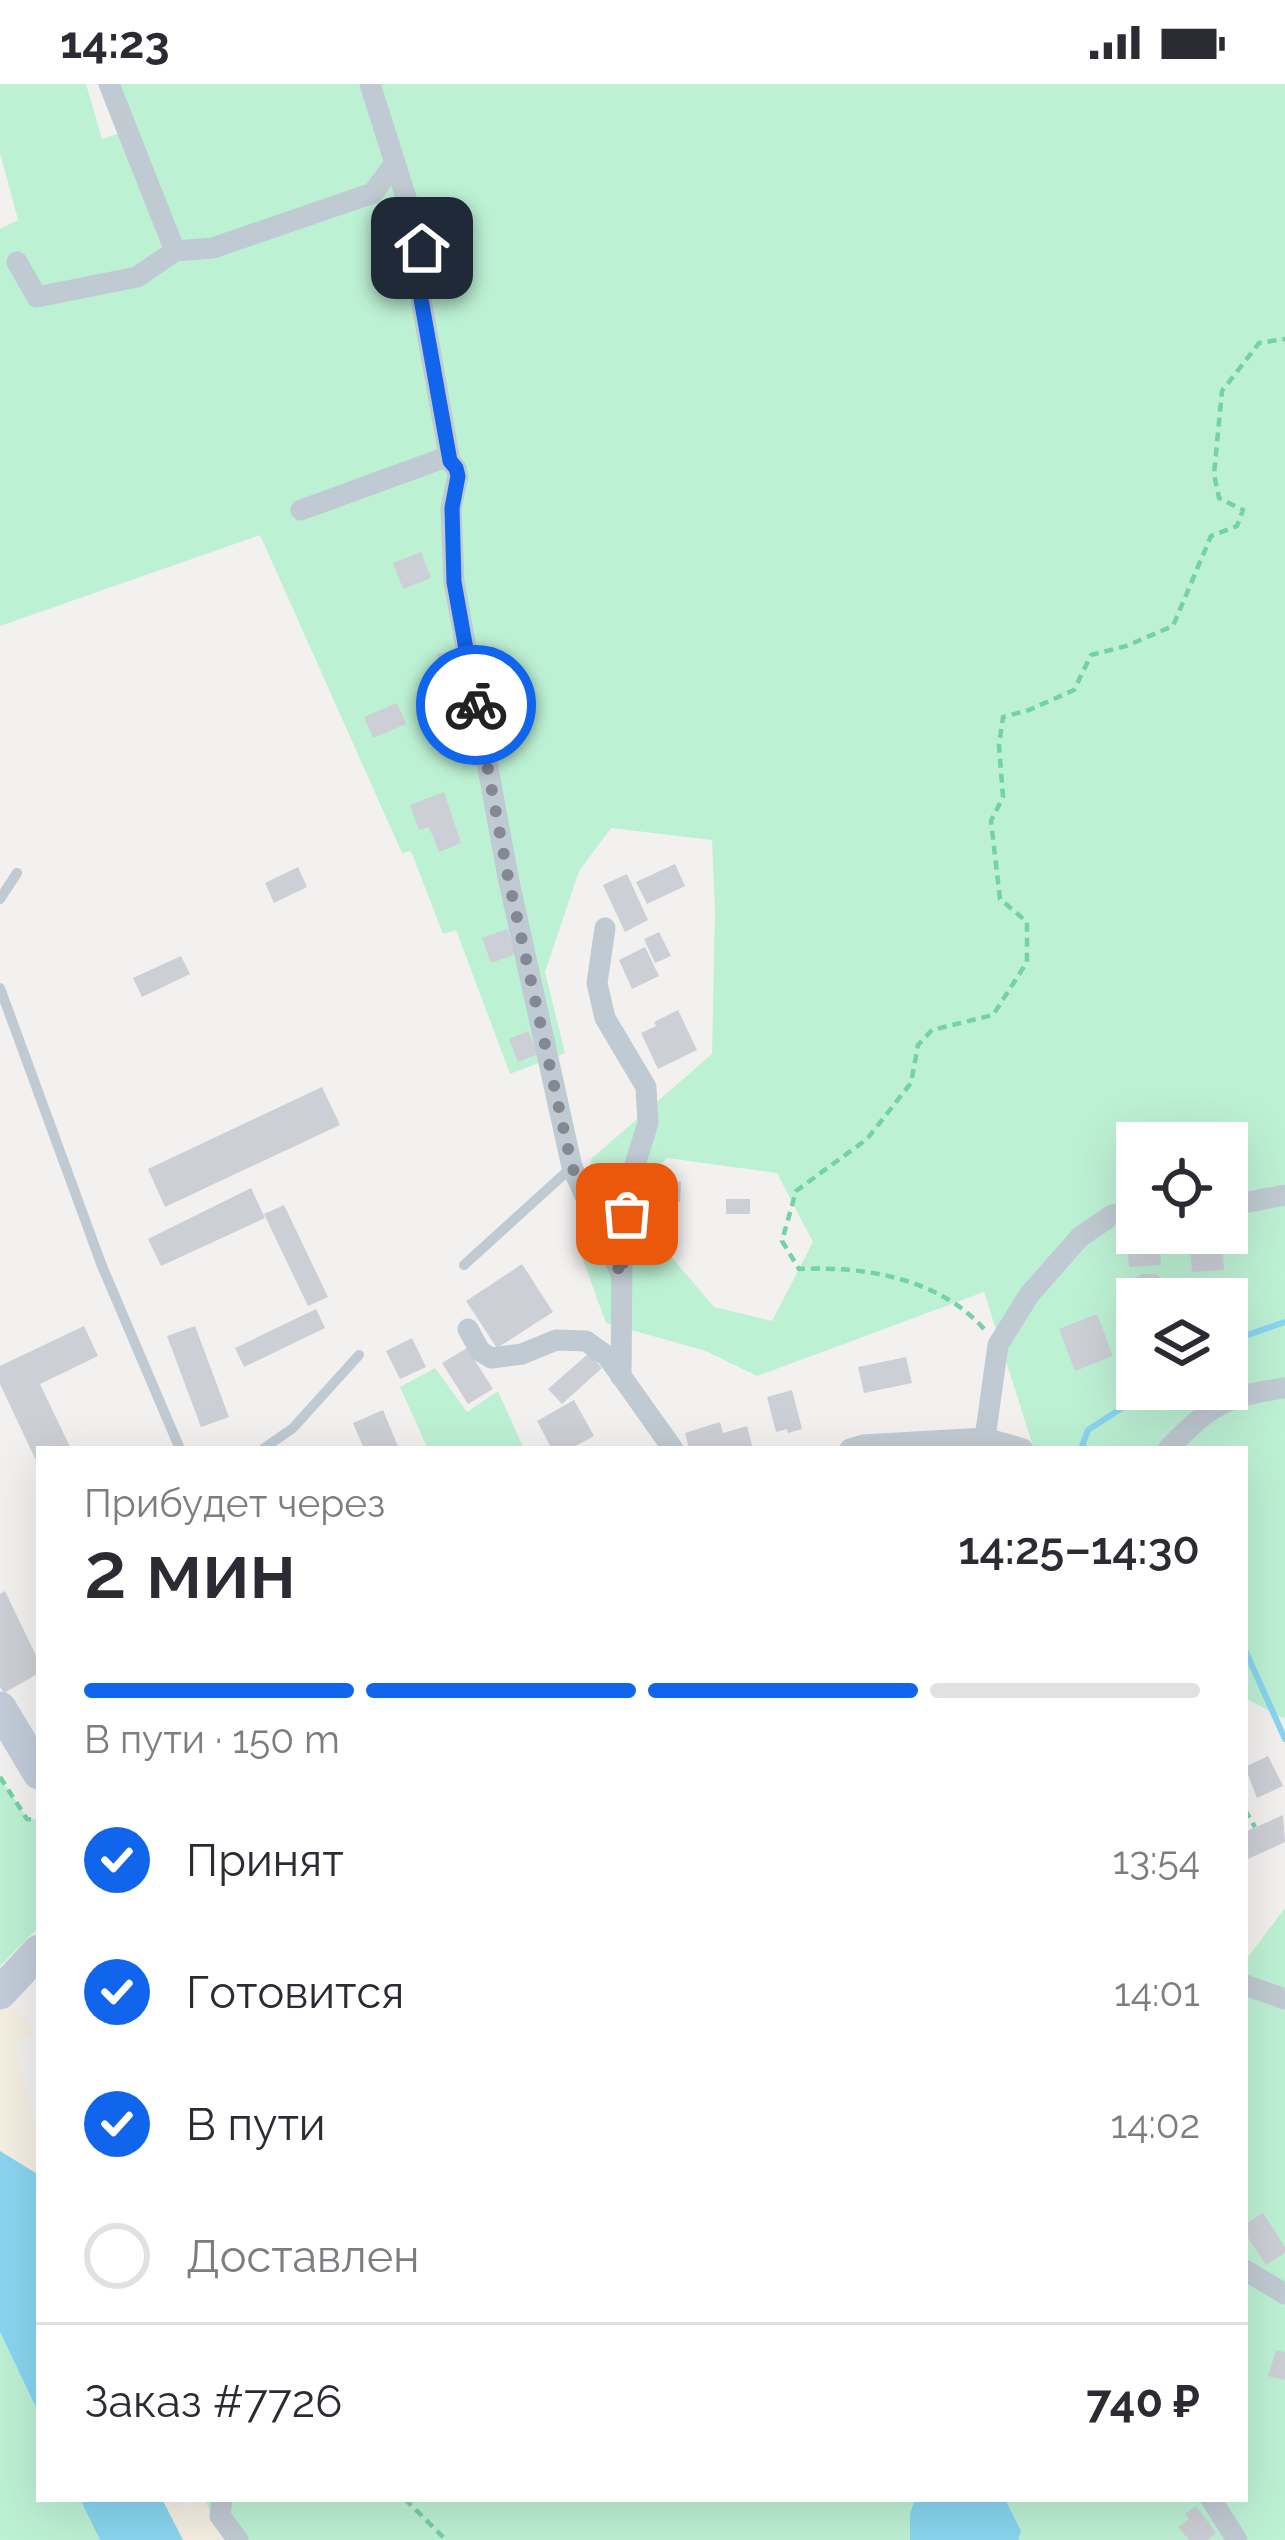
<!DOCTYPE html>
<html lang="ru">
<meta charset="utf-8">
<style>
body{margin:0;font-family:Raleway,sans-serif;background:#f7f7f7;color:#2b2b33;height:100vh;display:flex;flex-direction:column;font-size:45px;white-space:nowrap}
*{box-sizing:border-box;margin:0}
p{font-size:39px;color:#7c7c81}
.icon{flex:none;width:66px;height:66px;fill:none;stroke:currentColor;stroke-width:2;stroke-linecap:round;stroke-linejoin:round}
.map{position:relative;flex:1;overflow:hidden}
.details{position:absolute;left:36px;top:1362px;width:1212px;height:1056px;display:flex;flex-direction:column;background:#fff;border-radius:0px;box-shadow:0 12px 48px #0002}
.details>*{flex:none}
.tools{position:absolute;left:1116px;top:1038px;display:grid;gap:24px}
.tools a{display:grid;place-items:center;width:132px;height:132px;border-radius:0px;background:#fff;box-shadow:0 12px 48px #0002;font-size:60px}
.pin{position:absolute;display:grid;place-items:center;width:102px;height:102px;color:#fff;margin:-51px;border-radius:24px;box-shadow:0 6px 18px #0006}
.courier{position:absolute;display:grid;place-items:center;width:120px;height:120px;margin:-60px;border:9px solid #1165ec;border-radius:50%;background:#fff;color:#222;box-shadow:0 3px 15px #0007}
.head em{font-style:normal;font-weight:600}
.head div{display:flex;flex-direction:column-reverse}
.head{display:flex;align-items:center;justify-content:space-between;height:204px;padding:0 48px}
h1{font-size:78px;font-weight:600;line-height:90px}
.bar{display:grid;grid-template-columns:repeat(4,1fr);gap:18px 12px;align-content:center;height:144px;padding:0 48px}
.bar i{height:15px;border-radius:9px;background:#e1e1e2}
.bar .selected{background:#1165ec}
.bar p{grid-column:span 4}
.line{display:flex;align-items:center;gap:30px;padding:0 48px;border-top:3px solid #e1e1e2}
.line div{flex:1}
ol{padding:0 48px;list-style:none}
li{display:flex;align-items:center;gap:36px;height:132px}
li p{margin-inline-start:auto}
li .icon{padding:12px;border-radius:50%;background:#1165ec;color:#fff;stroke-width:4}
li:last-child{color:#7c7c81}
li i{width:66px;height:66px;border:6px solid #e1e1e2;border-radius:50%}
.status{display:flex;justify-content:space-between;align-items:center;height:84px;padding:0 60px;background:#fff;direction:ltr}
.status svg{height:33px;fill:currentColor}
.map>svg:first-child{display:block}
.green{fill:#bdf1d4;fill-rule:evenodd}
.sand{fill:#f4efe1}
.water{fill:#89d5f0}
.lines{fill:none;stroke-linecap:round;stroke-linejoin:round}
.stream{stroke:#89d5f0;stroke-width:6}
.building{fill:#cccfd5}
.path{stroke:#74d1a8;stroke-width:4.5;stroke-dasharray:9 6;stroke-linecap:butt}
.lane{stroke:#c0cad2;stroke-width:10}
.street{stroke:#c0cad2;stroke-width:21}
.secondary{stroke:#c2ccda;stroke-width:33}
.done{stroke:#838992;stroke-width:12;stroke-dasharray:0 21.6}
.route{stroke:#1165ec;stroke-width:15}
</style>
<div class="status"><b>14:23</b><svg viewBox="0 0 49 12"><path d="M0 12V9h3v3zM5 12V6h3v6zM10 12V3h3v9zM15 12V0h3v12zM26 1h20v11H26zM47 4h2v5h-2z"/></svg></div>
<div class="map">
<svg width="1285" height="2456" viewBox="0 0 1285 2456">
<rect width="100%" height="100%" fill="#f3f0f0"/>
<!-- green -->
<path class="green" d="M0 0H86L102 55 126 47 115 0H1285V1635L1245 1614V1365H1034L984 1208 757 1292 706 1267 606 1239 579 1165 591 1075 712 970 715 827 712 756 611 744 579 787 545 888 565 969 510 990 456 846 443 850 411 767 402 769 260 451 0 542V145L18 136 0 69ZM1137 1059H1227V1149H1137ZM667 1074 777 1089 813 1158 772 1237 714 1223 656 1155 643 1100ZM1137 1215H1227V1305H1137Z
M435 1284 467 1328 498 1307 524 1365H428L400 1303Z
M0 1693 27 1734 39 1736V1843L0 1882Z
M1285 1824V2456H225L204 2415H1245V1877Z
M0 2248 39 2330V2415H80L100 2456H0Z"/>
<!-- sand -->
<path class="sand" d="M0 1909 36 1945 15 1960 39 2058V2091L0 2067Z
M162 2415H185L186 2426 193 2415H204L225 2456H183Z"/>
<!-- water -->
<path class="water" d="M0 2067 39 2091V2330L0 2248Z
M80 2415H162L183 2456H100Z
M915 2415H1005L1021 2447 1018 2456H910V2430Z"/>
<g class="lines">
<!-- stream -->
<path class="stream" d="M1227 1258 1285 1238
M1081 1365 1088 1346 1151 1305
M1245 1566 1285 1655"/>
</g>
<!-- building -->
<path class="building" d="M421 468 431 494 403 505 393 479Z
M462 565 469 599 444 605 437 570Z
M397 619 406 640 373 654 364 633Z
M444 708 461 759 439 768 429 743 419 746 410 721Z
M675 780 685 802 647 820 636 798Z
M298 783 307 803 274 819 265 799Z
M627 790 648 836 625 848 603 801Z
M507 845 516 870 491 879 482 854Z
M659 848 671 872 655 879 644 855Z
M645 863 659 892 632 905 619 876Z
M181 872 190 890 142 913 133 894Z
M678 926 697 966 658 985 641 949 656 942 654 938Z
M528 947 538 970 518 978 509 955Z
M322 1003 340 1041 165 1123 148 1085Z
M662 1096 681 1098 680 1118 660 1116Z
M251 1104 265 1134 161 1182 148 1155Z
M726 1115H750V1130H726Z
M284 1121 328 1213 308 1222 264 1130Z
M1222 1156 1224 1186 1192 1188 1190 1157Z
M1160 1157 1161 1181 1129 1183 1127 1159Z
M522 1180 553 1228 497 1264 466 1217Z
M1142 1190H1157L1167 1204 1152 1215H1143L1131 1197Z
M316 1225 325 1244 244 1283 235 1264Z
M1097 1230 1113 1272 1075 1287 1059 1245Z
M84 1242 98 1272 40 1300 71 1365H39V1383L0 1300V1282Z
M195 1242 229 1333 201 1343 167 1252Z
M412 1254 426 1283 400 1295 386 1267Z
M467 1264 493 1305 468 1320 442 1279Z
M589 1269 602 1284 562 1320 548 1305Z
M906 1273 912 1299 864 1309 858 1283Z
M792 1306 802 1345 788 1349 787 1345 776 1348 767 1313Z
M574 1316 594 1352 570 1365H552L537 1337Z
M383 1326 399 1365H364L353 1339Z
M720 1338 723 1349 747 1342 753 1365H689L685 1349Z
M5 1507 39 1578V1589L4 1609 0 1603V1510Z
M1268 1672 1283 1702 1257 1714 1245 1683Z
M1283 1731 1285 1758 1248 1775 1245 1768V1748Z
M1263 2129 1285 2163V2169L1266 2181 1245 2149V2140Z
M1276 2266 1285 2268V2296L1268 2292Z
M1196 2422 1216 2449 1208 2456H1189L1178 2443 1189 2435 1185 2430Z"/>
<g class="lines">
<!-- path -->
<path class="path" d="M984 1245C939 1194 864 1182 799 1185L782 1157 796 1107 867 1055 911 999 918 961 932 946 993 931 1027 878V838L1000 815 991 737 1003 713 999 661 1003 633 1029 626 1074 606 1091 571 1126 562 1173 542 1211 452 1237 442 1243 426 1219 414 1214 390 1222 307 1259 259 1285 255
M0 1693 27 1735 39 1736
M1245 1726 1255 1743
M405 2415 446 2456"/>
<!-- lane -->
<path class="lane" d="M0 815 17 789
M0 904 102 1182 180 1365
M464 1181 572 1083
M263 1365 293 1344 359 1271"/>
<!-- street -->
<path class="street" d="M109 0 175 167 213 164 373 109 395 79 370 0
M395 79 422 164 421 215 450 377
M17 178 37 213 137 193 175 167
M301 426 441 375 450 377 456 384 458 392 451 424 454 498 508 793 572 1083 622 1192
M605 844 597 899 605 934 646 1003 648 1039 632 1090 622 1170 621 1293
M1227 1122 1285 1111
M468 1245 480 1267 491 1274 522 1270 556 1256 586 1257 607 1272 673 1365
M985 1354 998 1261 1029 1211 1080 1153 1112 1131 1137 1124
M850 1365 863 1361 985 1354 1023 1365
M1168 1365C1210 1322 1224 1312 1285 1304
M1245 1901 1285 1915
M1245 2186 1285 2210
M222 2415 220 2432 238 2456
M1211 2415 1237 2456"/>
<!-- secondary -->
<path class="secondary" d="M0 1624 39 1689
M0 1909 39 1867"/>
</g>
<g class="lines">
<!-- done -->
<path class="done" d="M476 621 508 793 572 1083 622 1192 627 1130"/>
<!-- route -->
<path class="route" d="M422 164 421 215 450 377 456 384 458 392 452 424 454 498 476 621"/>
</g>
</svg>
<div class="tools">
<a><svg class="icon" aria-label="locate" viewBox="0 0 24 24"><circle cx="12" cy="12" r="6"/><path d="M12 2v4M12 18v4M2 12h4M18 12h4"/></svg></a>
<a><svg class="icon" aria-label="layers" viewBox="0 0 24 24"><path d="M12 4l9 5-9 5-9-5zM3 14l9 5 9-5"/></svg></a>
</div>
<div class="pin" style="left:627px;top:1130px;background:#ea580c"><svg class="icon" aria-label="bag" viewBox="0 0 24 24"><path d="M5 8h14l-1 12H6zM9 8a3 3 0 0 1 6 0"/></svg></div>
<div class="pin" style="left:422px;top:164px;background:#1f2937"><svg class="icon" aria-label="home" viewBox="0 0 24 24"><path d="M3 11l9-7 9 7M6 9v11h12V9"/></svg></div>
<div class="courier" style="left:476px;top:621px"><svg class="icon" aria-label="bike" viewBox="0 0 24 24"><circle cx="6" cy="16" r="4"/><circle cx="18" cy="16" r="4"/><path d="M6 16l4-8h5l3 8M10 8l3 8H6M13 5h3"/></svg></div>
<section class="details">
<div class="head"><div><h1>2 мин</h1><p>Прибудет через</p></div><em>14:25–14:30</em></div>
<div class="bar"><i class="selected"></i><i class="selected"></i><i class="selected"></i><i></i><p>В пути · 150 m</p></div>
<ol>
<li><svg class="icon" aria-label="check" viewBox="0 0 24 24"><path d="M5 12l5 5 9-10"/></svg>Принят<p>13:54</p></li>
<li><svg class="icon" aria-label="check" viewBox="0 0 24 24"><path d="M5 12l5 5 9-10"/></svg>Готовится<p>14:01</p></li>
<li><svg class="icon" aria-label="check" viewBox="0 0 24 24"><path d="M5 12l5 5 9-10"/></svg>В пути<p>14:02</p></li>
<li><i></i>Доставлен</li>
</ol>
<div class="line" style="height:156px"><div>Заказ #7726</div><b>740 ₽</b></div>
</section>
</div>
